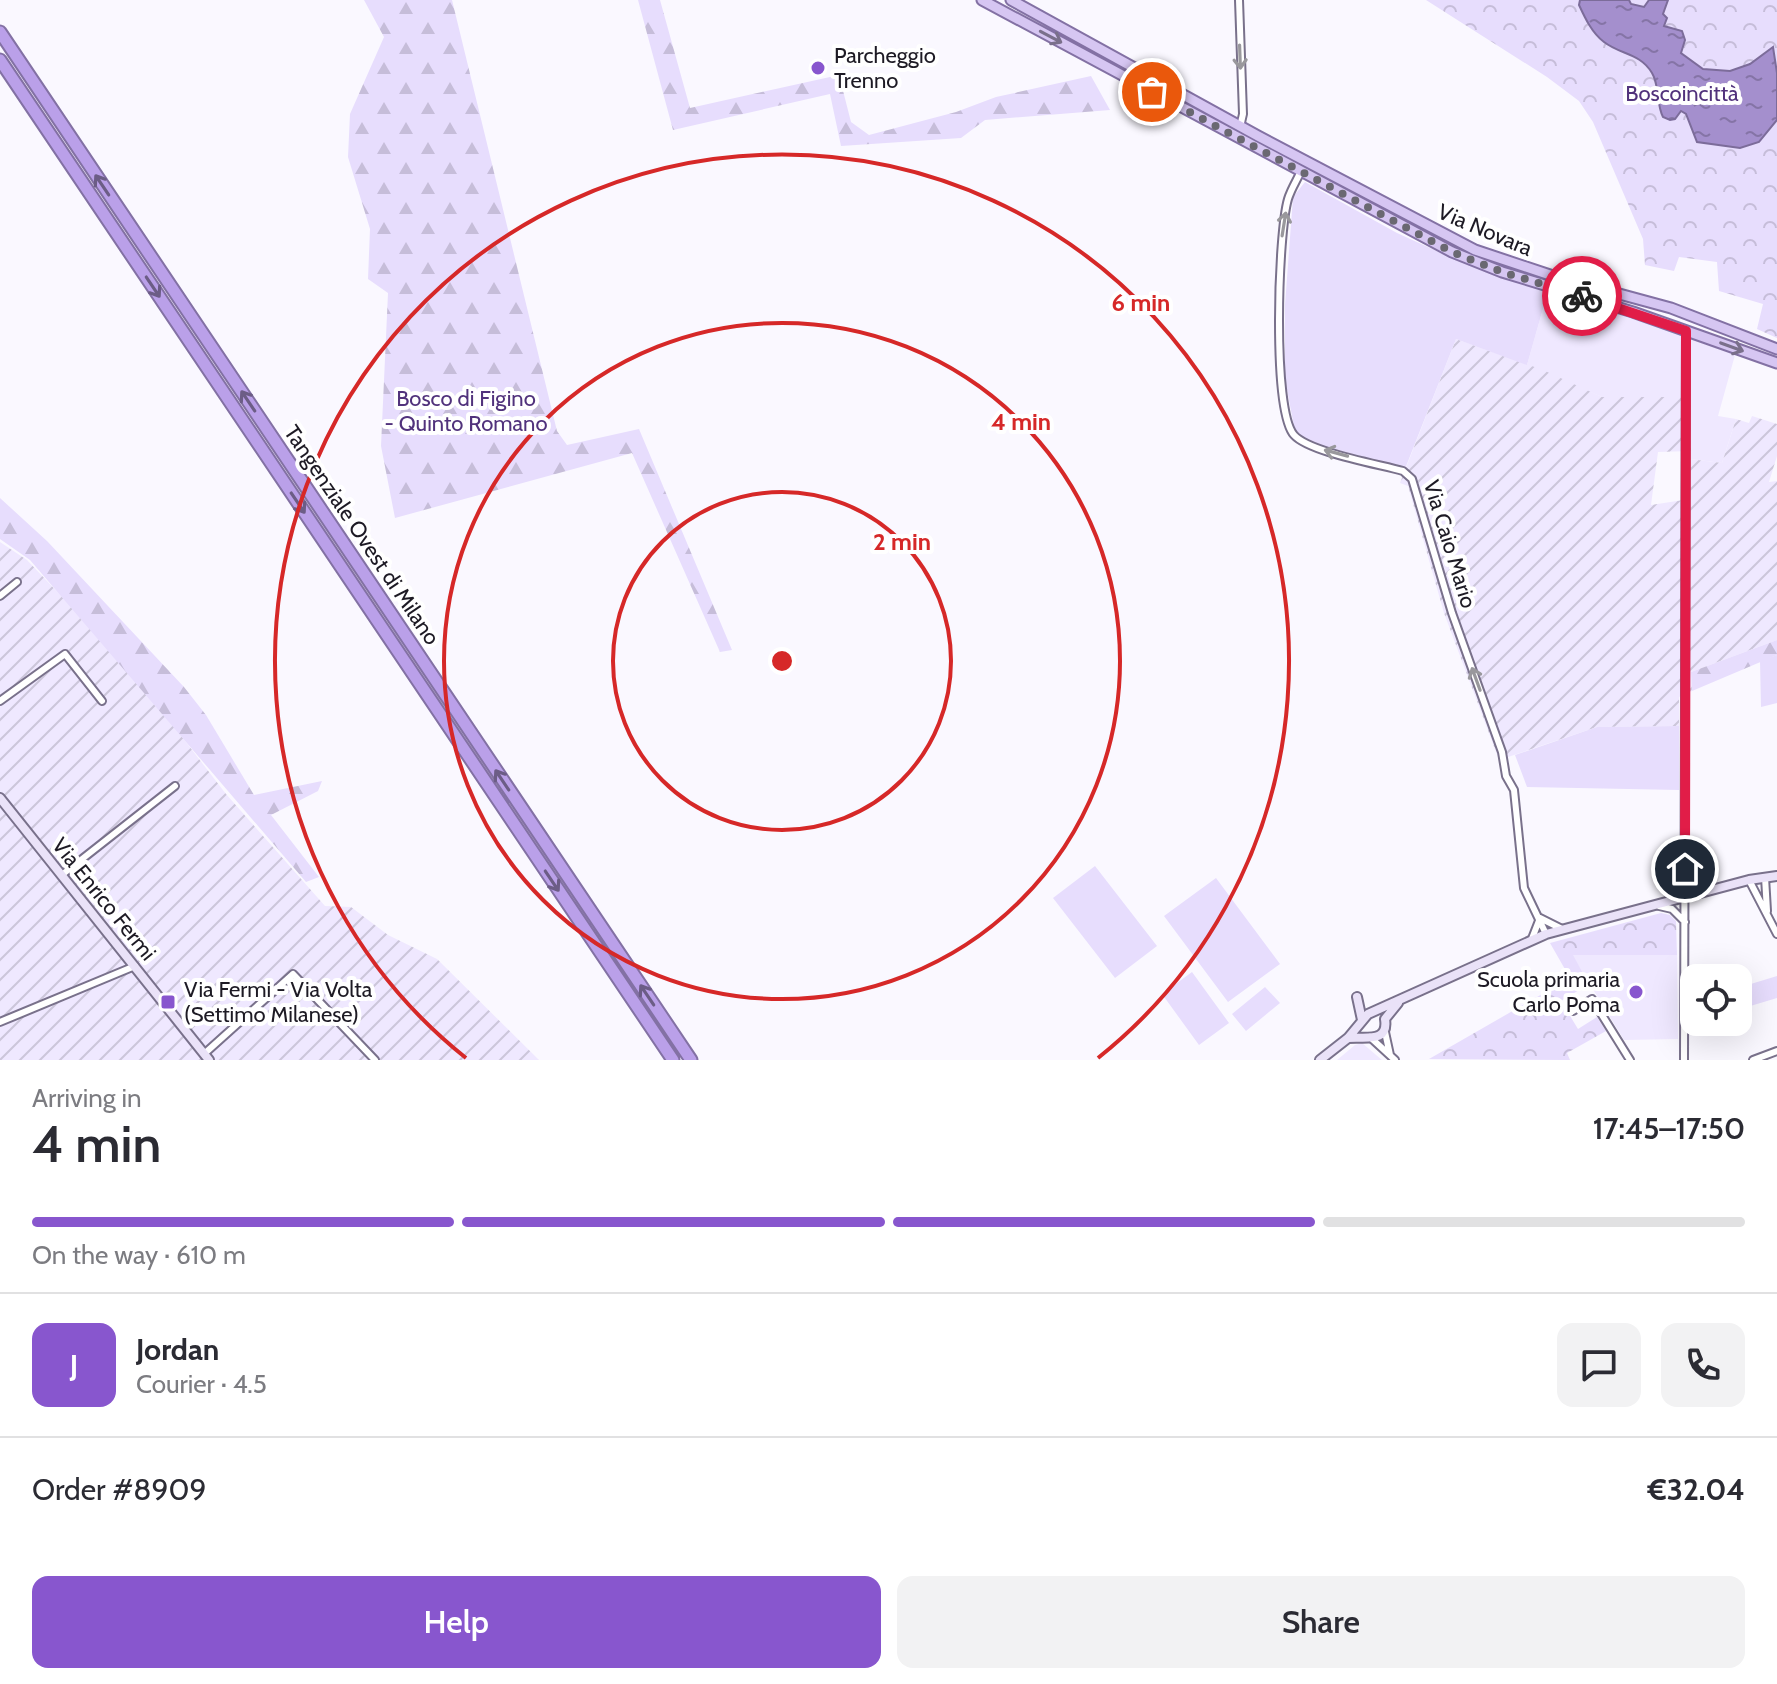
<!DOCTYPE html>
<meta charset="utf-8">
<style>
body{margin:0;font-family:Cabin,sans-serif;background:#f2f2f3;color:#2b2b33;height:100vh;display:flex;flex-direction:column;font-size:30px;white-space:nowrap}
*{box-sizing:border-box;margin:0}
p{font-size:26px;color:#7c7c81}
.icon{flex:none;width:44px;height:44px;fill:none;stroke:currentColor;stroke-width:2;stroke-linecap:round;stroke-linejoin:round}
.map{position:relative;height:1060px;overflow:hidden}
.drawer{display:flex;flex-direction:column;background:#fff;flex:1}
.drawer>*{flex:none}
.controls{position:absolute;left:1680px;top:964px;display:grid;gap:16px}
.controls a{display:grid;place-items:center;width:72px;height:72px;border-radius:16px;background:#fff;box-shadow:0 8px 32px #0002;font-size:40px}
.pin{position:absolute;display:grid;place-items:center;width:68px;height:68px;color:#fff;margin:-34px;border:4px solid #fff;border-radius:50%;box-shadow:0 2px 8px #0007}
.courier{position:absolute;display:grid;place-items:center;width:80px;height:80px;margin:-40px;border:6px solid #e11d48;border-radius:50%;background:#fff;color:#222;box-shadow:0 2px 10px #0007}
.head em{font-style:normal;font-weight:600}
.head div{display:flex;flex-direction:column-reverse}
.head{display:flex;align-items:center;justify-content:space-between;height:136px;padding:0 32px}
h1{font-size:52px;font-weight:600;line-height:60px}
.bar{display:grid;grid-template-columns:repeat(4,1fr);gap:12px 8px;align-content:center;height:96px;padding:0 32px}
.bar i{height:10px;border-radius:6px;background:#e1e1e2}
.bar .on{background:#8856ce}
.bar p{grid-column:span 4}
.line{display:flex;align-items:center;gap:20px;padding:0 32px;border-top:2px solid #e1e1e2}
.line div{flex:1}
.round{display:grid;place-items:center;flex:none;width:84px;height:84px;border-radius:16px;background:#f2f2f3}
.action{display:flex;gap:16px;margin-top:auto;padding:16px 32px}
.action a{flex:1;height:92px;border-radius:16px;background:#8856ce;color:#fff;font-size:32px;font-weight:600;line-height:92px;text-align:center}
.action a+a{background:#f2f2f3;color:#2b2b33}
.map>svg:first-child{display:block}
.built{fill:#efe8ff}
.industrial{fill:url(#industrial-furrows)}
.green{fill:#e7ddfd}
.forest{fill:url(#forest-firs)}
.park{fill:url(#park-crowns)}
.water{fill:url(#water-ripples);stroke:#7c6c9a;stroke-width:2}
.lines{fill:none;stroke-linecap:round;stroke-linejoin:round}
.street-casing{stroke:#79718b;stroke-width:10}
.secondary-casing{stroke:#79718b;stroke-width:12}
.primary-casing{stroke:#8371a4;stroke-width:13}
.highway-casing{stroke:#8371a4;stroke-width:15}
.street{stroke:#fff;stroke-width:6}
.secondary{stroke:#eae2f8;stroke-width:8}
.primary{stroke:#d6c6f2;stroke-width:9}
.highway{stroke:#baa0e9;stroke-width:11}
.oneway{stroke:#7a708b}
.oneway2{stroke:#99989c}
.oneway3{stroke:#6c5d86}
.done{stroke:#6a6871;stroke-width:8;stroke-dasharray:0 14.4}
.route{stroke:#e11d48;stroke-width:10}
.ring{fill:none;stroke:#d62828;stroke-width:4}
.poi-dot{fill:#8856ce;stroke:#fff;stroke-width:3}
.labels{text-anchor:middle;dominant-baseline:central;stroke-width:8;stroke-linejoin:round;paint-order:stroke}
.poi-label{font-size:22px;fill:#1d1a24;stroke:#fff;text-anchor:start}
.park-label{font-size:22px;fill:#51327c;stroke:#fff}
.street-label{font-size:22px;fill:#1d1a24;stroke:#fff}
.centre{fill:#d62828;stroke:#fff;stroke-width:4}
.ring-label{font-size:24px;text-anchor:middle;font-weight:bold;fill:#d62828;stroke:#fff;stroke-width:8;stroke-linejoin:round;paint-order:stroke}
</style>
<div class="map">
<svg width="1777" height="1060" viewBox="0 0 1777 1060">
<defs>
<pattern id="industrial-furrows" width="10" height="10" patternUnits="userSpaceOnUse" patternTransform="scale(2)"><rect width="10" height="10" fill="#efe8ff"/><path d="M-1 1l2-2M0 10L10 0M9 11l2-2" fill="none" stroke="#ccc6da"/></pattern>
<pattern id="forest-firs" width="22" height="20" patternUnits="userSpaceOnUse" patternTransform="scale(2)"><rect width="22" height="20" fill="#e7ddfd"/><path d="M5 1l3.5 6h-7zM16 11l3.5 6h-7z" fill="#c6bdd9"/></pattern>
<pattern id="park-crowns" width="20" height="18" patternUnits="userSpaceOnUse" patternTransform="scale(2)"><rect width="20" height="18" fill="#e7ddfd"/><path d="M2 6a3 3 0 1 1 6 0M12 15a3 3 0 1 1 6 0" fill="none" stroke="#c6bdd9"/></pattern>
<pattern id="water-ripples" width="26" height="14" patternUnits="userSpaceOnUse" patternTransform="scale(2)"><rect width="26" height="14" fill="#a48fcd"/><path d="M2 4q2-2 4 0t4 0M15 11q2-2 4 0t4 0" fill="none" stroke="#8574a6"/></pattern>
</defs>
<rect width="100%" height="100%" fill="#faf8ff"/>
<!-- built -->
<path class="built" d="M1548 291 1634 318 1735 355 1718 416 1736 419 1722 463 1690 459V397H1602L1527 365Z
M1572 955H1677L1678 1039 1624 1040Z
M1362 1043 1382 1060H1337L1355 1045Z"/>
<!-- industrial -->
<path class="industrial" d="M1456 339 1543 370 1602 397H1690L1691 451 1658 452 1651 505 1690 499V459L1722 463 1736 419 1749 423 1752 416 1777 424V456L1769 482 1777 481V640L1691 672 1692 691 1679 697V726L1597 727 1499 760 1444 613 1408 486 1400 483Z
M0 542 27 560 125 663 226 794 325 906 351 907 388 935 437 959 539 1060H0Z"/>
<!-- green -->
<path class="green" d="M1305 182 1397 233 1461 262 1548 291 1527 365 1456 339 1405 469 1306 441 1295 432 1285 379V305L1293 197Z
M1777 655V703L1761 707 1760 661Z
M1679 726V790L1527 787 1515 755 1597 727Z
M1095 866 1157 946 1115 978 1053 898Z
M1216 878 1280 964 1228 1002 1164 916Z
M1192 972 1229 1023 1199 1045 1162 994Z
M1777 976V998L1747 1007 1741 987Z
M1265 987 1280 1003 1246 1031 1232 1014Z"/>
<!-- forest -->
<path class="forest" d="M364 0H452L557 431 567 445 639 429 732 650 720 652 632 453 395 518 381 446 388 293 368 279 370 229 348 157 350 114 384 37Z
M638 0H660L690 108 839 75 851 122 869 135 956 112 996 97 1091 76 1110 110 985 120 961 138 841 146 830 94 673 130Z
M0 498 47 541 184 687 206 715 254 795 322 781 318 791 271 815 319 877 306 882 30 560 0 539Z
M1777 640V655L1692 691 1691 672Z"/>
<!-- park -->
<path class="park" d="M1426 0H1777V338L1757 329 1763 304 1719 291 1717 262 1679 257 1674 271 1645 265 1643 239 1593 122 1579 101 1547 77Z
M1661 913 1670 915 1676 921 1677 955H1573L1589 984 1561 1001 1578 1029 1597 1017 1606 1031 1567 1053 1570 1060 1429 1059 1570 978 1550 943Z"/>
<!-- water -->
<path class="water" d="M1580 0H1629L1631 4 1644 7 1649 0H1668L1663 14 1667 18 1664 26 1682 31 1685 40 1681 53 1703 69 1730 71 1750 64 1773 47 1777 73V120L1759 142 1740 148 1697 142 1686 114 1681 111 1675 119 1670 120 1663 117C1656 104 1660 86 1652 73 1640 53 1621 55 1604 42 1592 33 1585 18 1579 5Z"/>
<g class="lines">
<!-- street casing -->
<g class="street-casing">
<path id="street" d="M1239 0 1243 114 1240 127
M1301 171C1297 180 1291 189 1288 199 1278 233 1272 410 1294 435 1309 452 1378 464 1403 471L1412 479 1452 613 1502 752 1506 776 1514 790 1524 888 1546 934
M0 596 17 582
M0 701 65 654 102 701
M63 874 175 786
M1765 877 1767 911
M1749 880 1777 934
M1659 906 1672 909 1685 922
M1540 918 1562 929
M1531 941 1540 918
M1573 1011 1592 999 1630 1060
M0 1022 135 966
M1385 1032 1390 1055
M1370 1037 1395 1060
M204 1054 293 974 375 1060
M1684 1060 1686 331
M1753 1060 1777 1051"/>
</g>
<!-- secondary casing -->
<g class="secondary-casing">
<path id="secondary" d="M0 798 209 1060
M1357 997 1362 1020
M1348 1038C1364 1036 1389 1044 1385 1019L1398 1003
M1320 1060 1348 1038 1368 1014 1546 934 1749 880 1777 876"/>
</g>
<!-- primary casing -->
<g class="primary-casing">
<path id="primary" d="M982 0 1452 252 1502 272 1633 312 1777 363
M1011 0 1258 136 1475 250 1553 276 1671 308 1777 349"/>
</g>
<!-- highway casing -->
<g class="highway-casing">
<path id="highway" d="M0 32 691 1060
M0 60 673 1060"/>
</g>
<!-- street -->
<use href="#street" class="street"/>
<!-- secondary -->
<use href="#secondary" class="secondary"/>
<!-- primary -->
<use href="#primary" class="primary"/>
<!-- highway -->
<use href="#highway" class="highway"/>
</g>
<!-- one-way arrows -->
<defs><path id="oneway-shaft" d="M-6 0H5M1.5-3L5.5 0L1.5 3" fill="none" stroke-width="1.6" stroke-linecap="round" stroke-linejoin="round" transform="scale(2)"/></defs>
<g class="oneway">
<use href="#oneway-shaft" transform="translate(1051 37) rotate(28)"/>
<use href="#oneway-shaft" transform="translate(1732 347) rotate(20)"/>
</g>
<g class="oneway2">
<use href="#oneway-shaft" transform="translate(1240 57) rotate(88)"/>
<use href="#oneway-shaft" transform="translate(1284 224) rotate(-81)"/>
<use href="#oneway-shaft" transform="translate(1336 453) rotate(-165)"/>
<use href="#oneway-shaft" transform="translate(1476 679) rotate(-110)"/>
</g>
<g class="oneway3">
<use href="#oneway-shaft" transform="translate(102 185) rotate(-124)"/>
<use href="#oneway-shaft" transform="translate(153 287) rotate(56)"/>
<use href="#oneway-shaft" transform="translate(248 401) rotate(-124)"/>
<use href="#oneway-shaft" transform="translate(298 503) rotate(56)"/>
<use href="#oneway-shaft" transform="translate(502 780) rotate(-124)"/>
<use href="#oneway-shaft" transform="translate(552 881) rotate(56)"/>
<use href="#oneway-shaft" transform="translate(647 995) rotate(-124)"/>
</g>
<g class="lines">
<!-- done -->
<path class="done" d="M1152 92 1452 252 1502 272 1582 296"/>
<!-- route -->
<path class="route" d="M1582 296 1686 331 1685 869"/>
</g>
<!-- distance rings -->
<g class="ring">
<circle cx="782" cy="661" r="169"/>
<circle cx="782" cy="661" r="338"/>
<path d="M466 1058A507 507 0 1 1 1098 1058"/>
</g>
<!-- markers -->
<g class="poi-dot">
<circle cx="818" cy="68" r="8"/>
<circle cx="1636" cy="992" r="8"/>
<rect x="160" y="994" width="16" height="16" rx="4"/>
</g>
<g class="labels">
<!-- poi labels -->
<g class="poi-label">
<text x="834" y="55">Parcheggio<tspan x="834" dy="25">Trenno</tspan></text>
<text x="1620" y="979" text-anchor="end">Scuola primaria<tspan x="1620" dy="25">Carlo Poma</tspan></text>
<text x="184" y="989">Via Fermi - Via Volta<tspan x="184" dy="25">(Settimo Milanese)</tspan></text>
</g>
<!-- park labels -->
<g class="park-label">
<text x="1682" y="93">Boscoincittà</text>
<text x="466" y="398">Bosco di Figino<tspan x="466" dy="25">- Quinto Romano</tspan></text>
</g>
<!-- street labels -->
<g class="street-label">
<text transform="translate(1485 230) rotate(23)">Via Novara</text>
<text transform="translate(362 535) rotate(56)">Tangenziale Ovest di Milano</text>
<text transform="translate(1450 544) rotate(73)">Via Caio Mario</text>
<text transform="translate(104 899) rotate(51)">Via Enrico Fermi</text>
</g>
</g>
<circle cx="782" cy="661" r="12" class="centre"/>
<g class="ring-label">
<text x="1141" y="311">6 min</text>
<text x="1021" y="430">4 min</text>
<text x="902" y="550">2 min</text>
</g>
</svg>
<div class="controls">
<a><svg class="icon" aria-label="locate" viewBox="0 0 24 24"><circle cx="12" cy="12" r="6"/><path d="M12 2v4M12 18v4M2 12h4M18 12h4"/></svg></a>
</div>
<div class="pin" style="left:1152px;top:92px;background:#ea580c"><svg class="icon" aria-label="bag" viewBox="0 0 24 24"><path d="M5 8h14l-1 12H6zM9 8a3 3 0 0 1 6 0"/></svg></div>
<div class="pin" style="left:1685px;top:869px;background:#1f2937"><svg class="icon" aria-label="home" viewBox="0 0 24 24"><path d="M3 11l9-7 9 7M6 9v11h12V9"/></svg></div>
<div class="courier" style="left:1582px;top:296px"><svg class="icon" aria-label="bike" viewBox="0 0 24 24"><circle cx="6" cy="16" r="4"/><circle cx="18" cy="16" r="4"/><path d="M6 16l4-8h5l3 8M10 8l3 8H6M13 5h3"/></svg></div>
</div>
<section class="drawer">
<div class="head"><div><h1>4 min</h1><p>Arriving in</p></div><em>17:45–17:50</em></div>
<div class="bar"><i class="on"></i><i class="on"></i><i class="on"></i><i></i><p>On the way · 610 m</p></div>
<div class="line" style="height:144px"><b class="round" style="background:#8856ce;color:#fff">J</b><div><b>Jordan</b><p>Courier · 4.5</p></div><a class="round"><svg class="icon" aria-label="chat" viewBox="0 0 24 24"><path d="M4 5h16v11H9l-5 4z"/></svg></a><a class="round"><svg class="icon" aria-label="phone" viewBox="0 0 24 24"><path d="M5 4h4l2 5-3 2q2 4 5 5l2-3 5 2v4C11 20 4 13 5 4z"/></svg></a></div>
<div class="line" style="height:104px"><div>Order #8909</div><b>€32.04</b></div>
<div class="action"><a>Help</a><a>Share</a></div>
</section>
